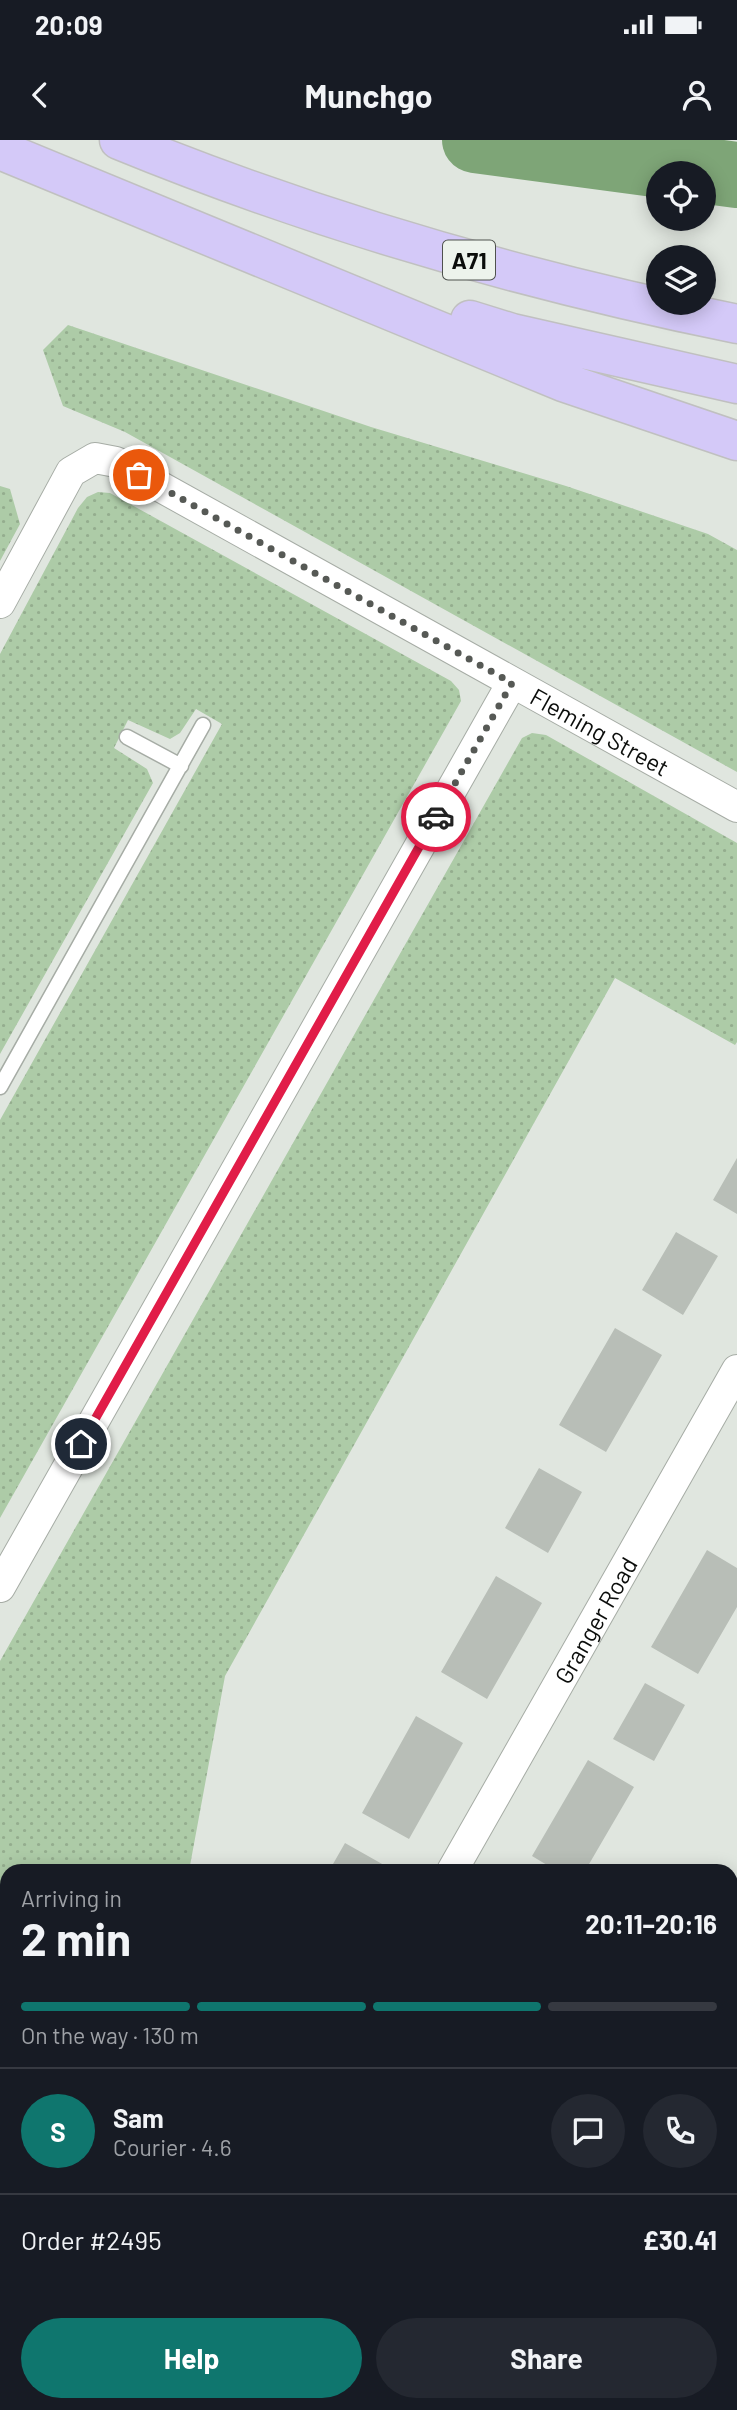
<!DOCTYPE html>
<meta charset="utf-8">
<style>
body{margin:0;font-family:Barlow,sans-serif;background:#242831;color:#f1f3f6;height:100vh;display:flex;flex-direction:column;font-size:26px;white-space:nowrap}
*{box-sizing:border-box;margin:0}
p{font-size:23px;color:#9ea1a6}
.icon{flex:none;width:38px;height:38px;fill:none;stroke:currentColor;stroke-width:2;stroke-linecap:round;stroke-linejoin:round}
.map{position:relative;flex:1;overflow:hidden}
.drawer{position:absolute;left:0px;top:1724px;width:738px;height:548px;display:flex;flex-direction:column;background:#171b24;border-radius:21px 21px 0 0;box-shadow:0 4px 18px #0003}
.drawer>*{flex:none}
.buttons{position:absolute;left:646px;top:21px;display:grid;gap:14px}
.buttons a{display:grid;place-items:center;width:70px;height:70px;border-radius:50%;background:#171b24;box-shadow:0 4px 18px #0003;font-size:35px}
.pin{position:absolute;display:grid;place-items:center;width:60px;height:60px;color:#fff;margin:-30px;border:4px solid #fff;border-radius:50%;box-shadow:0 2px 7px #0007}
.courier{position:absolute;display:grid;place-items:center;width:70px;height:70px;margin:-35px;border:5px solid #e11d48;border-radius:50%;background:#fff;color:#222;box-shadow:0 2px 9px #0007}
.summary em{font-style:normal;font-weight:700}
.summary div{display:flex;flex-direction:column-reverse}
.summary{display:flex;align-items:center;justify-content:space-between;height:119px;padding:0 21px}
h1{font-size:46px;font-weight:700;line-height:52px}
.bar{display:grid;grid-template-columns:repeat(4,1fr);gap:10px 7px;align-content:center;height:84px;padding:0 21px}
.bar i{height:9px;border-radius:5px;background:#363941}
.bar .current{background:#0f766e}
.bar p{grid-column:span 4}
.line{display:flex;align-items:center;gap:18px;padding:0 21px;border-top:2px solid #363941}
.line div{flex:1}
.round{display:grid;place-items:center;flex:none;width:74px;height:74px;border-radius:37px;background:#242831}
.primary-button{display:flex;gap:14px;margin-top:auto;padding:14px 21px}
.primary-button a{flex:1;height:80px;border-radius:42px;background:#0f766e;color:#fff;font-size:28px;font-weight:700;line-height:80px;text-align:center}
.primary-button a+a{background:#242831;color:#f1f3f6}
.status{display:flex;justify-content:space-between;align-items:center;height:49px;padding:0 35px;background:#171b24;direction:ltr}
.status svg{height:19px;fill:currentColor}
header{display:flex;justify-content:space-between;align-items:center;height:91px;padding:0 21px;background:#171b24;font-size:32px;font-weight:700}
.map>svg:first-child{display:block}
.built{fill:#d2ddd0}
.green{fill:url(#green-dots)}
.lines{fill:none;stroke-linecap:round;stroke-linejoin:round}
.river{stroke:#7ea577;stroke-width:66}
.building{fill:#b8beb7}
.lane-casing{stroke:#a6aca5;stroke-width:17}
.street-casing{stroke:#a6aca5;stroke-width:32}
.primary-casing{stroke:#c0c0c0;stroke-width:41}
.lane{stroke:#fff;stroke-width:14}
.street{stroke:#fff;stroke-width:30}
.primary{stroke:#d4c9f8;stroke-width:38}
.done{stroke:#565955;stroke-width:7;stroke-dasharray:0 12.6}
.route{stroke:#e11d48;stroke-width:9}
.labels{text-anchor:middle;dominant-baseline:central;stroke-width:5;stroke-linejoin:round;paint-order:stroke}
.shield{fill:#edf3ec;stroke:#4f524e;stroke-width:2}
.shield-label{font-size:23px;font-weight:bold;fill:#0b0d0b}
.street-label{font-size:24px;fill:#0b0d0b;stroke:#edf3ec}
</style>
<div class="status"><b>20:09</b><svg viewBox="0 0 49 12"><path d="M0 12V9h3v3zM5 12V6h3v6zM10 12V3h3v9zM15 12V0h3v12zM26 1h20v11H26zM47 4h2v5h-2z"/></svg></div>
<header><svg class="icon" aria-label="back" viewBox="0 0 24 24"><path d="M15 5l-7 7 7 7"/></svg>Munchgo<svg class="icon" aria-label="person" viewBox="0 0 24 24"><circle cx="12" cy="8" r="4"/><path d="M4 21q1-7 8-7t8 7"/></svg></header>
<div class="map">
<svg width="737" height="2270" viewBox="0 0 737 2270">
<defs>
<pattern id="green-dots" width="8" height="8" patternUnits="userSpaceOnUse" patternTransform="scale(1.75)"><rect width="8" height="8" fill="#adcba7"/><path d="M2 2h.1M6 6h.1" fill="none" stroke="#94ad8e" stroke-width="1.8" stroke-linecap="round"/></pattern>
</defs>
<rect width="100%" height="100%" fill="#e0e6df"/>
<!-- built -->
<path class="built" d="M737 2156V2270H500L509 2264H732V2161Z"/>
<!-- green -->
<path class="green" d="M68 185 371 287 566 346 708 394 737 410V632L125 292 63 266 43 210Z
M0 346 10 349 20 384 0 421Z
M98 352 110 353 451 541 459 550 461 561 0 1378V980L222 584 196 569 180 593 170 599 128 580 114 608 147 629 153 643 0 914V514L78 368 87 357Z
M532 593 546 595 737 703V902L735 905 615 838 225 1536 189 1731H7V1870L0 1844V1521L522 598Z"/>
<g class="lines">
<!-- river -->
<path class="river" d="M475 0 737 35"/>
</g>
<!-- building -->
<path class="building" d="M737 1018V1074L713 1060Z
M676 1092 718 1116 683 1175 642 1150Z
M615 1188 662 1215 606 1312 559 1285Z
M539 1328 582 1352 548 1413 505 1388Z
M707 1410 737 1428V1467L698 1534 651 1507Z
M496 1436 542 1463 487 1559 441 1532Z
M645 1543 685 1565 654 1621 613 1599Z
M416 1576 463 1603 409 1699 362 1673Z
M588 1620 634 1647 585 1731H557L532 1716Z
M345 1703 391 1729 390 1731H329Z
M737 1931V1977H732V1932Z
M308 2264H371L376 2270H313Z
M518 2264H559L562 2270H510Z"/>
<g class="lines">
<!-- lane casing -->
<g class="lane-casing">
<path id="lane" d="M127 597 181 626
M0 947 203 585"/>
</g>
<!-- street casing -->
<g class="street-casing">
<g id="street">
<path id="s1" d="M0 463 71 332 95 318 116 322 737 667"/>
<path d="M0 1447 512 543"/>
<path id="s2" d="M452 1731 737 1230"/>
<path d="M0 1997 7 2025"/>
<path d="M732 2068 737 2071"/>
<path d="M0 2123 7 2114"/>
<path d="M0 2194 7 2195"/>
<path d="M194 2264 202 2270"/>
</g>
</g>
<!-- primary casing -->
<g class="primary-casing">
<path id="primary" d="M119 0C319 82 526 141 737 184
M0 10 563 242 737 301
M470 180 512 193 737 244"/>
</g>
<!-- lane -->
<use href="#lane" class="lane"/>
<!-- street -->
<use href="#street" class="street"/>
<!-- primary -->
<use href="#primary" class="primary"/>
</g>
<g class="lines">
<!-- done -->
<path class="done" d="M139 335 512 543 436 677"/>
<!-- route -->
<path class="route" d="M81 1304 436 677"/>
</g>
<g class="labels">
<!-- shield labels -->
<rect class="shield" x="443" y="100.5" width="52" height="39" rx="5"/>
<g class="shield-label">
<text x="469" y="120">A71</text>
</g>
<!-- street labels -->
<g class="street-label">
<text stroke="none"><textPath href="#s1" startOffset="752">Fleming Street</textPath></text>
<text stroke="none"><textPath href="#s2" startOffset="289">Granger Road</textPath></text>
</g>
</g>
</svg>
<div class="buttons">
<a><svg class="icon" aria-label="locate" viewBox="0 0 24 24"><circle cx="12" cy="12" r="6"/><path d="M12 2v4M12 18v4M2 12h4M18 12h4"/></svg></a>
<a><svg class="icon" aria-label="layers" viewBox="0 0 24 24"><path d="M12 4l9 5-9 5-9-5zM3 14l9 5 9-5"/></svg></a>
</div>
<div class="pin" style="left:139px;top:335px;background:#ea580c"><svg class="icon" aria-label="bag" viewBox="0 0 24 24"><path d="M5 8h14l-1 12H6zM9 8a3 3 0 0 1 6 0"/></svg></div>
<div class="pin" style="left:81px;top:1304px;background:#1f2937"><svg class="icon" aria-label="home" viewBox="0 0 24 24"><path d="M3 11l9-7 9 7M6 9v11h12V9"/></svg></div>
<div class="courier" style="left:436px;top:677px"><svg class="icon" aria-label="car" viewBox="0 0 24 24"><path d="M5 17H2v-5l4-1 3-4h7l3 4 3 1v5h-3M9 17h6M6 11h13"/><circle cx="7" cy="17" r="2"/><circle cx="17" cy="17" r="2"/></svg></div>
<section class="drawer">
<div class="summary"><div><h1>2 min</h1><p>Arriving in</p></div><em>20:11–20:16</em></div>
<div class="bar"><i class="current"></i><i class="current"></i><i class="current"></i><i></i><p>On the way · 130 m</p></div>
<div class="line" style="height:126px"><b class="round" style="background:#0f766e;color:#fff">S</b><div><b>Sam</b><p>Courier · 4.6</p></div><a class="round"><svg class="icon" aria-label="chat" viewBox="0 0 24 24"><path d="M4 5h16v11H9l-5 4z"/></svg></a><a class="round"><svg class="icon" aria-label="phone" viewBox="0 0 24 24"><path d="M5 4h4l2 5-3 2q2 4 5 5l2-3 5 2v4C11 20 4 13 5 4z"/></svg></a></div>
<div class="line" style="height:91px"><div>Order #2495</div><b>£30.41</b></div>
<div class="primary-button"><a>Help</a><a>Share</a></div>
</section>
</div>
